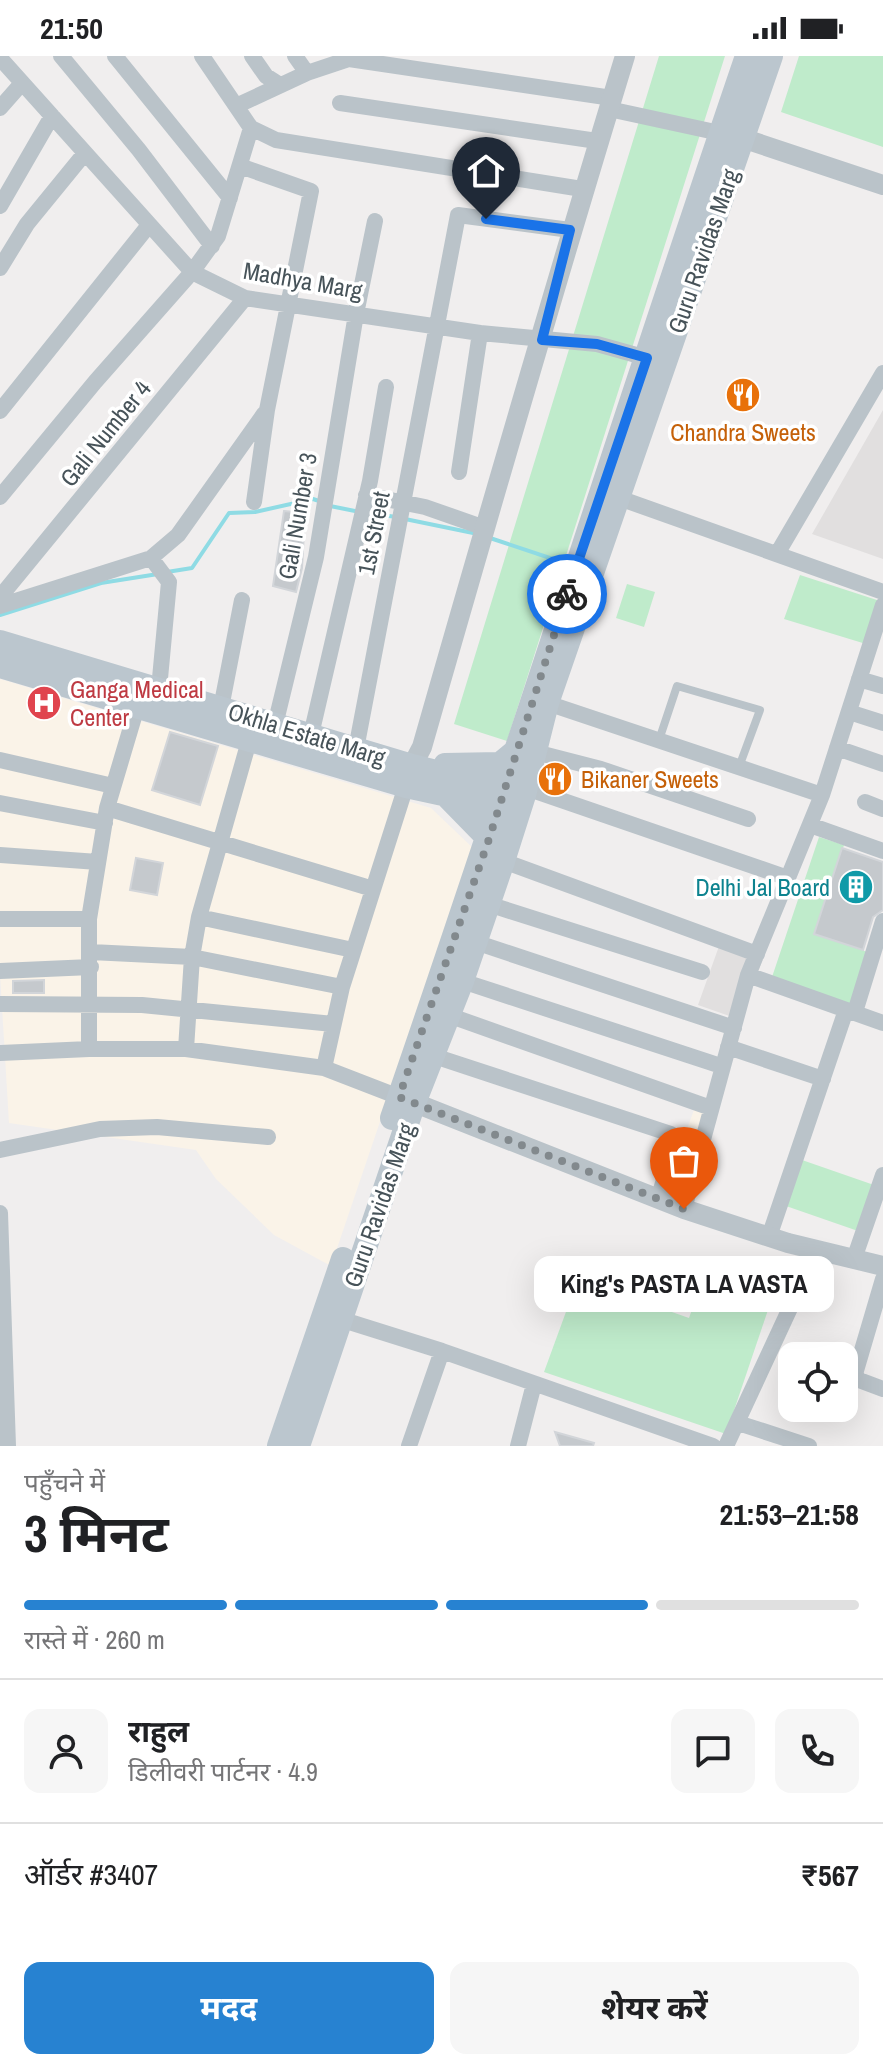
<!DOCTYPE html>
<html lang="hi">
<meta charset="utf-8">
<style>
body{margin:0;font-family:"Archivo Narrow","Noto Sans Devanagari",sans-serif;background:#f6f6f6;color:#202124;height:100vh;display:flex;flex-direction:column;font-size:30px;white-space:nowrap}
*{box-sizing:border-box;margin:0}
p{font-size:26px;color:#757577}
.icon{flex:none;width:44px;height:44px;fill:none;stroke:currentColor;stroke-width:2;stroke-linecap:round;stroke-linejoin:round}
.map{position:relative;height:1390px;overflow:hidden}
.panel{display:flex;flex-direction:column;background:#fff;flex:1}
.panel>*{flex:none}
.buttons{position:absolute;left:778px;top:1286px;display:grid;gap:16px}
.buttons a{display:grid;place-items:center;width:80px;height:80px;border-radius:16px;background:#fff;box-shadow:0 8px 32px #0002;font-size:40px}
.pin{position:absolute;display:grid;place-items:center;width:68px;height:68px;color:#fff;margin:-82px -34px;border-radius:50% 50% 50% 0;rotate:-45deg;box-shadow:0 0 8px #0007}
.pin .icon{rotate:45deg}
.courier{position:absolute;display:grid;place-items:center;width:80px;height:80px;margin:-40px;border:6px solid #1a73e8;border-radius:50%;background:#fff;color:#222;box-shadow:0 2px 10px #0007}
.bubble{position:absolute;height:56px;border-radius:16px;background:#fff;box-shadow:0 8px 32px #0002;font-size:26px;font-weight:700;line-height:56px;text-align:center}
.overview em{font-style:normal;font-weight:700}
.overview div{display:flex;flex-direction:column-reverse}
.overview{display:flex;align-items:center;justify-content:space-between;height:136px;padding:0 24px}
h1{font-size:52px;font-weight:700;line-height:60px}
.bar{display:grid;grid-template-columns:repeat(4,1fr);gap:12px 8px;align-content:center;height:96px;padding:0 24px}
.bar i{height:10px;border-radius:6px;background:#e0e0e0}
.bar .on{background:#2782d1}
.bar p{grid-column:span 4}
.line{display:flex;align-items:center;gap:20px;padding:0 24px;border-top:2px solid #e0e0e0}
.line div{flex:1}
.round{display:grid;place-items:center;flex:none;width:84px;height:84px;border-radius:16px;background:#f6f6f6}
.primary-button{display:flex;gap:16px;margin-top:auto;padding:16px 24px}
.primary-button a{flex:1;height:92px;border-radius:16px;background:#2782d1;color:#fff;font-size:32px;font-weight:700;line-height:92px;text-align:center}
.primary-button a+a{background:#f6f6f6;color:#202124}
.status{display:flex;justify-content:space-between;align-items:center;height:56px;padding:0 40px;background:#fff;direction:ltr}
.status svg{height:22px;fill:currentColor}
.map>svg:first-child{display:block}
.commercial{fill:#faf3e8}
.education{fill:#e1dfdf}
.green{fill:#bfebcb}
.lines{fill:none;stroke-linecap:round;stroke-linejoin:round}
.stream{stroke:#8fdbe4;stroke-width:4}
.building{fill:#c5c9cd;stroke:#d2d5d9;stroke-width:2}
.service{stroke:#bac3c9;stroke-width:8}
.minor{stroke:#bac3c9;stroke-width:16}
.tertiary{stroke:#bac3c9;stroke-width:20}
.secondary{stroke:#bbc6ce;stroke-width:24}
.done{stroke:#82898d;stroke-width:8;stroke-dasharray:0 14.4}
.route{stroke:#1a73e8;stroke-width:10}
.labels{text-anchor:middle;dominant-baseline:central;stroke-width:7;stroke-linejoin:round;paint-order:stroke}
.street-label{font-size:24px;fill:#475359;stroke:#fff}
.food-label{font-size:24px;fill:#c56008;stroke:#fff}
.health-label{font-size:24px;fill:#be3a42;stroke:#fff;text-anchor:start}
.culture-label{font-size:24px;fill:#0d838f;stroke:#fff;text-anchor:end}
</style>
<div class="status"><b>21:50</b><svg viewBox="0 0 49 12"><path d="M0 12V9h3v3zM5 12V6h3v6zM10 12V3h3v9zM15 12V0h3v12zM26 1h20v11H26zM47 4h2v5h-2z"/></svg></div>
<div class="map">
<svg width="883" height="1390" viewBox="0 0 883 1390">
<rect width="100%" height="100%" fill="#f0eeee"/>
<!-- commercial -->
<path class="commercial" d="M0 623 431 752 473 792 331 1210 274 1179 216 1123 196 1094 9 1067 0 918Z
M695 1051 716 1058 690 1131 669 1123Z"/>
<!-- education -->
<path class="education" d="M883 354V503L812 478Z
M723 879 766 894 741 964 698 949Z"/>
<!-- green -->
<path class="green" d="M659 0H725L507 685 454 668Z
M799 0H883V91L781 56Z
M800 519 880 545 866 588 784 563Z
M627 528 655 536 644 571 616 562Z
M819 781 844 789 814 877 870 897 851 954 770 927Z
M802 1104 874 1129 858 1175 786 1150Z
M578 1223 689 1262 702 1225 770 1248 726 1378 544 1316Z"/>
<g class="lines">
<!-- stream -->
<path class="stream" d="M330 450 360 456
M369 457 396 461
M405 463 478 478
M490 482 568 508
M167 516 192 512 229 457 255 456 313 443 322 446
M0 559 101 527 158 518"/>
</g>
<!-- building -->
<path class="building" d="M284 455 305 457 302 512 296 536 273 530Z
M170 676 218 690 200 749 152 734Z
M842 792 883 806V854L873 861 863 894 814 878Z
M136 802 163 807 157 839 130 834Z
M44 924V937H13V925Z
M555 1376 594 1387 593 1390H560Z"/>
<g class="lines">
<!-- service -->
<path class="service" d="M659 684 677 630 760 654 739 711"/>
<!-- minor -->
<path class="minor" d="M61 0 139 94 212 190
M115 0 230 142
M202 0 251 72 276 84 582 133
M252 0 266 20 280 29
M295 0 307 17
M0 2 192 216 245 242 480 277 597 288 647 302
M340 47 597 85
M236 50 307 17 349 3 612 42
M0 52 22 27
M609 53 729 79
M240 110 311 135 267 354 254 446
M0 150 52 60
M0 212 27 168 85 97
M0 355 149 169
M459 416 480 277
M366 439 425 451 485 472
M0 441 95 326 192 216 218 180 251 72
M619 442 883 536
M777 498 883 317
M151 502 169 526 159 633
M0 541 245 242
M0 550 151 502 178 479 264 358
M859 623 883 630
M547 647 822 739
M137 651 107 752 89 863V993H186L324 1012 399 1041
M221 652 242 544
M849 656 883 667
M275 669 316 501 356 258 375 165
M311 679 370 425 386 331
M837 692 883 708
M356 693 458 159 570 174
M535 696 601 713 748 763
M0 704 113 730
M526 732 788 822
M865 746 883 753
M0 747 105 767
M107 752 373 833
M810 769 883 795
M0 799 98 806
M503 805 757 898
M488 848 702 916
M199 861 353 894
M0 863H89
M475 886 734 972
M91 896 192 901 342 931
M0 915 91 911
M748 919 883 967
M462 925 721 1010
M0 948 142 949 333 968
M855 956 883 865
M448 959 711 1052
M728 991 823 1023
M186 993 192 901 199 861 249 685
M0 997 89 993
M434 1000 671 1078 676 1085 658 1143
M324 1012 342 931 406 730
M0 1094 100 1073 157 1071 268 1081
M684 1153 748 919 822 739 883 549
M0 1157 8 1390
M769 1181 846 954
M854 1203 883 1119
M883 1223 855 1318 859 1324 883 1333
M340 1263 442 1295 713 1390
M738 1367 809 1390
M409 1390 442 1295
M518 1390 534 1328
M726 1390 817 1194"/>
<!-- tertiary -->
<path class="tertiary" d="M742 82 883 129
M412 710 422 691C488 460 555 229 625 0
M400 1041 684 1153 788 1187 883 1210"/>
<!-- secondary -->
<path class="secondary" d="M0 586 412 710 520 737
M0 610 406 730 512 753
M445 709 500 708 517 694
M448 741 489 783
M392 1062C514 710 626 354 747 0
M279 1390 343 1203
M298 1390 414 1047 462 925 503 805 524 739 547 647 771 0"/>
</g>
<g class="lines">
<!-- done -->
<path class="done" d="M567 538 489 783 399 1041 684 1153"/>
<!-- route -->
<path class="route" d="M486 163 570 174 542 284 597 288 647 302 567 538"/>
</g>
<!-- icons -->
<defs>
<g id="restaurant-disc" transform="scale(1.8)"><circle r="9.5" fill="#e8710a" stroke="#fff"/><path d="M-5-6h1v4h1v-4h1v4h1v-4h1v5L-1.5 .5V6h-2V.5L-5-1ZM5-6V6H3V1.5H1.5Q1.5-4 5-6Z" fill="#fff"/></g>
<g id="hospital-disc" transform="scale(1.8)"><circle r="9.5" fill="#e0444e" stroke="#fff"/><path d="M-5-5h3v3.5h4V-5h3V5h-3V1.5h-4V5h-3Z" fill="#fff"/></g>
<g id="building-disc" transform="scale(1.8)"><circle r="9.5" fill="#0f9aa8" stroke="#fff"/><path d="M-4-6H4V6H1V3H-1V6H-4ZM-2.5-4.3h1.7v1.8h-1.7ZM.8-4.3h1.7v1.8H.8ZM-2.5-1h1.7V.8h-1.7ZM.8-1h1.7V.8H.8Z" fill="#fff"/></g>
</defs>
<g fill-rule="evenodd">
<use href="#restaurant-disc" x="743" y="339"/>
<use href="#hospital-disc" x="44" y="647"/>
<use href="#restaurant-disc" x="555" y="723"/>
<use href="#building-disc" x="856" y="831"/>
</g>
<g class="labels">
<!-- street labels -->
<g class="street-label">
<text transform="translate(703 195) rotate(-71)">Guru Ravidas Marg</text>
<text transform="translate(303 224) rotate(10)">Madhya Marg</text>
<text transform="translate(105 377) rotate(-51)">Gali Number 4</text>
<text transform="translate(297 460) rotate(-80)">Gali Number 3</text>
<text transform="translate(373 477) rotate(-79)">1st Street</text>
<text transform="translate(307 678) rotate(17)">Okhla Estate Marg</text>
<text transform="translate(379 1149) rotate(-71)">Guru Ravidas Marg</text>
</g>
<!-- food labels -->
<g class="food-label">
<text x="743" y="376">Chandra Sweets</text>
<text x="581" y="723" text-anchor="start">Bikaner Sweets</text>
</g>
<!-- health labels -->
<g class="health-label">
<text x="70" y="633">Ganga Medical<tspan x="70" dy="28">Center</tspan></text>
</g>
<!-- culture labels -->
<g class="culture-label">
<text x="830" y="831">Delhi Jal Board</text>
</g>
</g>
</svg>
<div class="buttons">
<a><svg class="icon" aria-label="locate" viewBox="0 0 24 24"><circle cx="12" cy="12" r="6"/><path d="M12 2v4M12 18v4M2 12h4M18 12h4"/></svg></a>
</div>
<div class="pin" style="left:684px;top:1153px;background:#ea580c"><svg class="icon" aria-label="bag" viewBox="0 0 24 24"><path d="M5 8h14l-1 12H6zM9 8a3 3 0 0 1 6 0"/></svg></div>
<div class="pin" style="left:486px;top:163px;background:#1f2937"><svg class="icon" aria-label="home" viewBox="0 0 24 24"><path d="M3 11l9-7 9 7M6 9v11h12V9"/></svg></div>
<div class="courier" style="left:567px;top:538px"><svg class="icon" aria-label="bike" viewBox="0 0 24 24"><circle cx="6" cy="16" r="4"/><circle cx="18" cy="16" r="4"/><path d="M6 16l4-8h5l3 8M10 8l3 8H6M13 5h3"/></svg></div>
<div class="bubble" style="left:534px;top:1200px;width:300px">King's PASTA LA VASTA</div>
</div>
<section class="panel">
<div class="overview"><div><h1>3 मिनट</h1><p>पहुँचने में</p></div><em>21:53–21:58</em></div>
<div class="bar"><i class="on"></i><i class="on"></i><i class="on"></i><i></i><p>रास्ते में · 260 m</p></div>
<div class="line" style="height:144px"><a class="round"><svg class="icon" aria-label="person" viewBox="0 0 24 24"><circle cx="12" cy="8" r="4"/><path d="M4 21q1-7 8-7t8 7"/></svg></a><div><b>राहुल</b><p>डिलीवरी पार्टनर · 4.9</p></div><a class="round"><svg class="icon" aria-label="chat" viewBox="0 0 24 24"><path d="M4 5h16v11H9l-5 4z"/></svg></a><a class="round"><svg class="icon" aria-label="phone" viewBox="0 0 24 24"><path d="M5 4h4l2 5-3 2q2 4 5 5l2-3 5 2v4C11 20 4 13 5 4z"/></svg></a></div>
<div class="line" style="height:104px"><div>ऑर्डर #3407</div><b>₹567</b></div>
<div class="primary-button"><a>मदद</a><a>शेयर करें</a></div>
</section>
